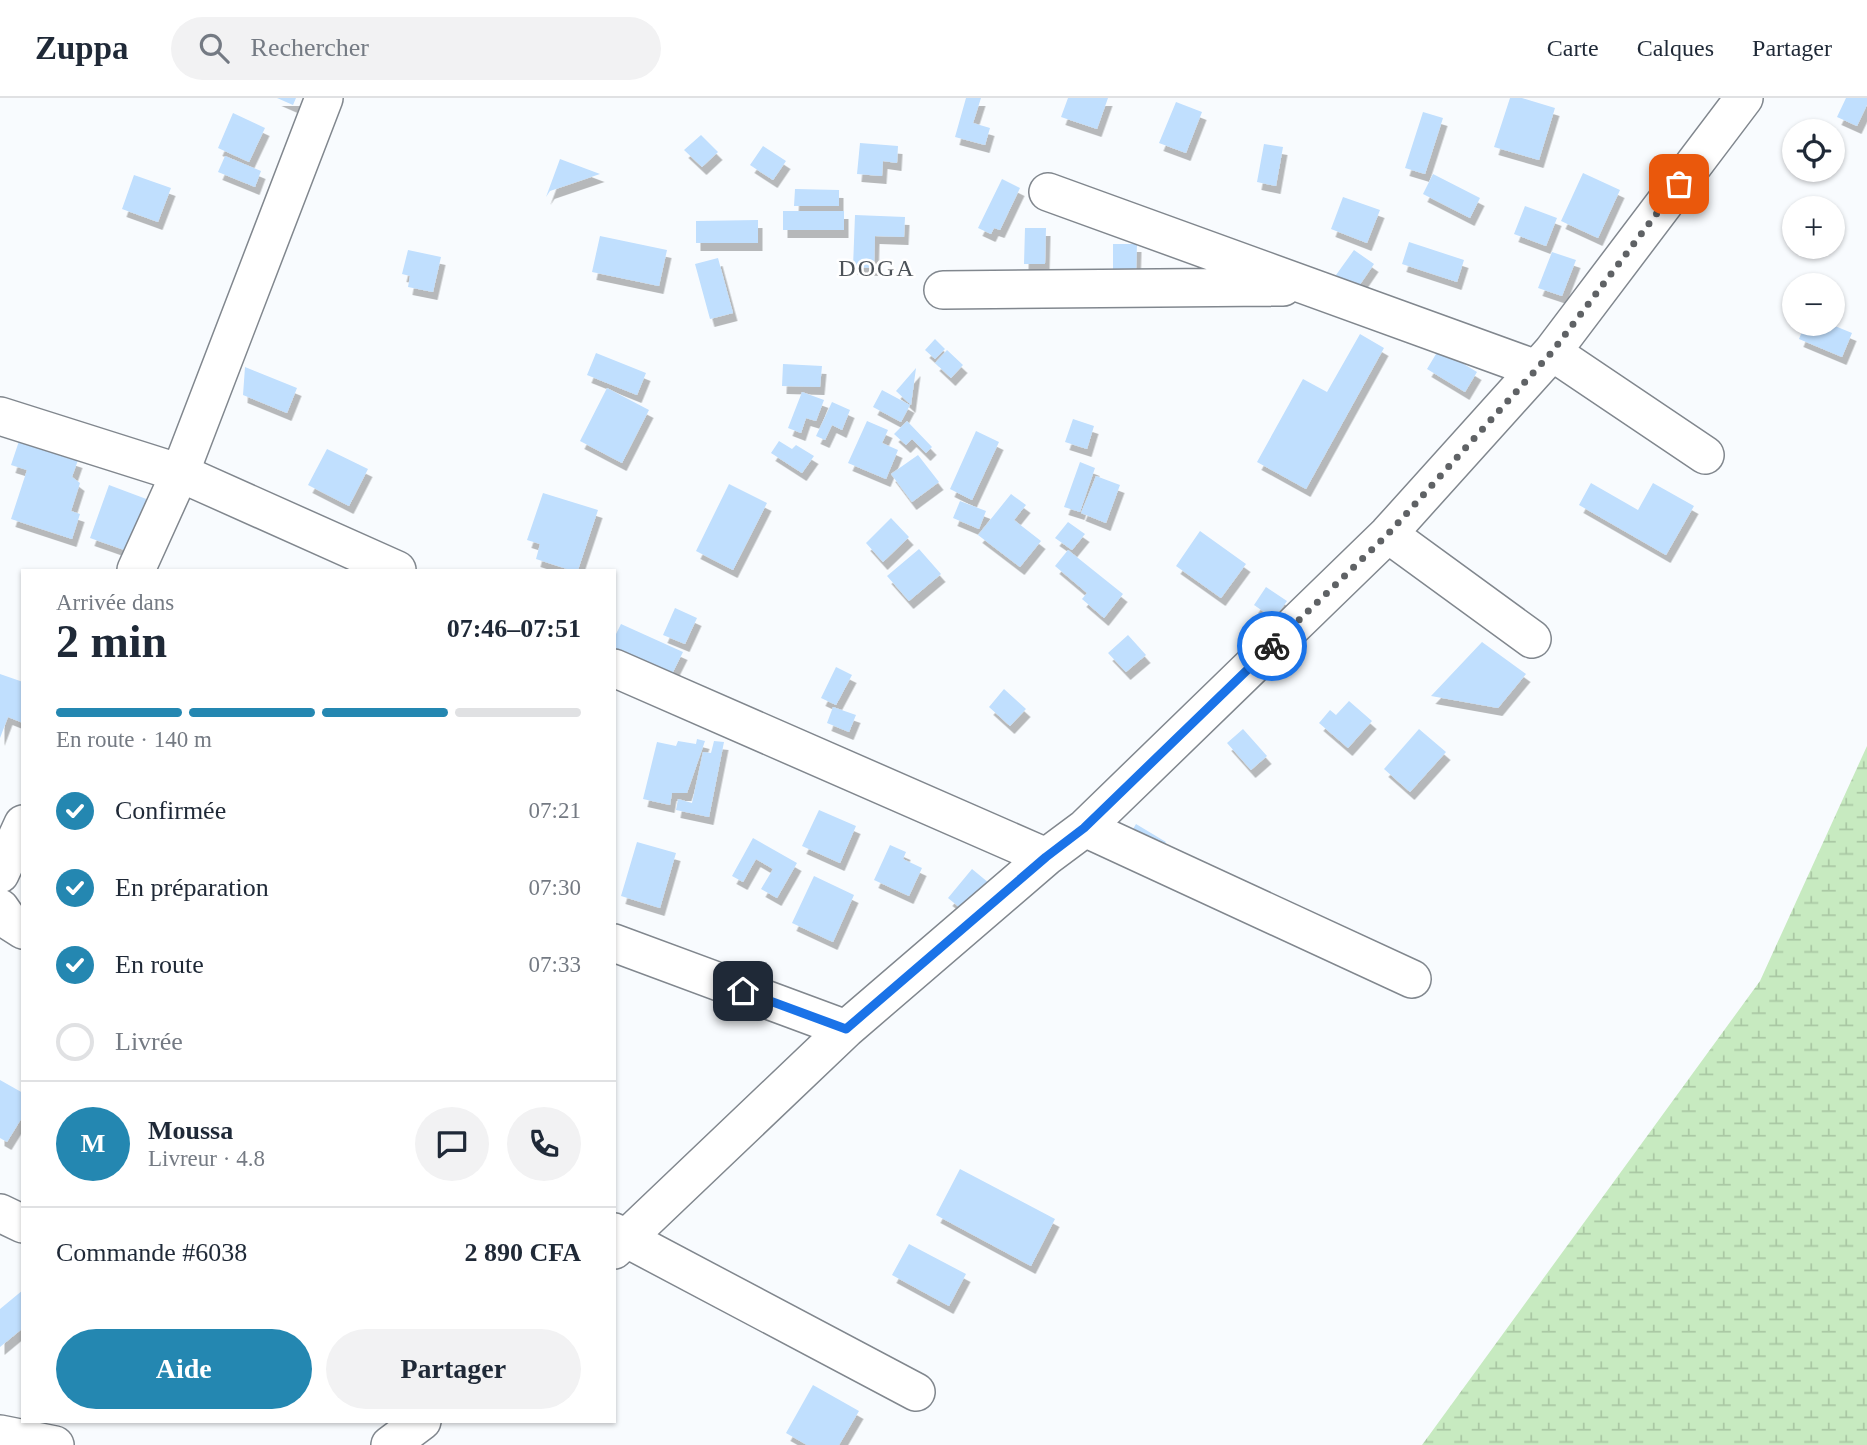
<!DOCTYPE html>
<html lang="fr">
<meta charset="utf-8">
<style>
body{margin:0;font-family:Georgia,serif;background:#f2f2f3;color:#1f2937;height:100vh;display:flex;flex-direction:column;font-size:26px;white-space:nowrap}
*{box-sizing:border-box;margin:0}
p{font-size:23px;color:#747a83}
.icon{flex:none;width:38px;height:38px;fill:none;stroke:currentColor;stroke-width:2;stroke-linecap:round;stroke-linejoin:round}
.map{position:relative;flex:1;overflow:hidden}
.drawer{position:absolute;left:21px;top:471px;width:595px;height:854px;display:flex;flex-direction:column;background:#fff;border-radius:0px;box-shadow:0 2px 5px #0004}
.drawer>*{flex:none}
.fabs{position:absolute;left:1782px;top:21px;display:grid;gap:14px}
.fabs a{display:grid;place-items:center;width:63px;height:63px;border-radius:50%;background:#fff;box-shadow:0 2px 5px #0004;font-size:35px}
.pin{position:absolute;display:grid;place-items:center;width:60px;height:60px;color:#fff;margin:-30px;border-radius:14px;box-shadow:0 4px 10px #0006}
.courier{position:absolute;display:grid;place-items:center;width:70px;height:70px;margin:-35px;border:5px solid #1a73e8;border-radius:50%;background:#fff;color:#222;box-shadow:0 2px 9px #0007}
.head em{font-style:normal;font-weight:600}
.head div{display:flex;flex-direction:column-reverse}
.head{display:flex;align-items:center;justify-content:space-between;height:119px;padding:0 35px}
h1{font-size:46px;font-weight:600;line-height:52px}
.bar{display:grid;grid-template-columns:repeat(4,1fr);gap:10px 7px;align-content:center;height:84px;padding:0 35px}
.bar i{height:9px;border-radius:5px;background:#e0e1e3}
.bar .on{background:#2487b1}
.bar p{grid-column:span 4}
.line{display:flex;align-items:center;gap:18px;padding:0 35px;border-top:2px solid #e0e1e3}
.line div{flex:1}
.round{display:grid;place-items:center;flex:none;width:74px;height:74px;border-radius:37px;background:#f2f2f3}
ol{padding:0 35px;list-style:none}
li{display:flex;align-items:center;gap:21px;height:77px}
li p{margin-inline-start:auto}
li .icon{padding:7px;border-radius:50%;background:#2487b1;color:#fff;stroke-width:4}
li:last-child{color:#747a83}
li i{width:38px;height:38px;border:4px solid #e0e1e3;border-radius:50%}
.primary-button{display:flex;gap:14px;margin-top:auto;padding:14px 35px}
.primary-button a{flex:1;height:80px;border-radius:42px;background:#2487b1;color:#fff;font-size:28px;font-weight:600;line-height:80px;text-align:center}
.primary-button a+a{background:#f2f2f3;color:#1f2937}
header{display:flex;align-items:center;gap:42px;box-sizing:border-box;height:98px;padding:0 35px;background:#fff;border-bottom:2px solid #e0e1e3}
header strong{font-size:33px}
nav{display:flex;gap:38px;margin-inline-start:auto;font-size:24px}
.search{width:490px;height:63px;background:#f2f2f3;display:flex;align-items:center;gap:18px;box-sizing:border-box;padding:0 24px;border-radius:38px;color:#747a83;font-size:26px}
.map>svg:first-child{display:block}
.wetland{fill:url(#wetland-marsh)}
.building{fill:#c0dffe;filter:url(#shadow)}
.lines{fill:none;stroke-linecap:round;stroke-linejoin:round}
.minor-casing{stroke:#81878e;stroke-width:40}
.minor{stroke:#fff;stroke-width:37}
.done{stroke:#5f6265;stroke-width:7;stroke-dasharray:0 12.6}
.route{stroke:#1a73e8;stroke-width:9}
.labels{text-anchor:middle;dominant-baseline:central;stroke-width:5;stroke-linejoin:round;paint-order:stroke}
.quarter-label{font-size:24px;letter-spacing:2px;fill:#4c5258;stroke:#fff}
</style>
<header>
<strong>Zuppa</strong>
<div class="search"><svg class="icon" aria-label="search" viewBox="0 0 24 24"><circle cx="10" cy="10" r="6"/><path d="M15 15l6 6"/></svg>Rechercher</div>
<nav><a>Carte</a><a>Calques</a><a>Partager</a></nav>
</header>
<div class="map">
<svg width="1867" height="1347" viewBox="0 0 1867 1347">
<defs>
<pattern id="wetland-marsh" width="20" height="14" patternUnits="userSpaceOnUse" patternTransform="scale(1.75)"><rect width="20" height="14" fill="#c7eac0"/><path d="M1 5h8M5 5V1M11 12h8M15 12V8" fill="none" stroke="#aac8a4"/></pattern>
<filter id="shadow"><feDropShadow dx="4.5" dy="8" stdDeviation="0" flood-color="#0004"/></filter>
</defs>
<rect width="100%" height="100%" fill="#f8fbfe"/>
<!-- wetland -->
<path class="wetland" d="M1867 648V1347H1422L1760 883Z"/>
<!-- building -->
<path class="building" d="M277 0H296L293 7Z
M966 0H981L973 25 990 30 985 47 955 39Z
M1068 0H1108L1097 31 1061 19Z
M1510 0H1522L1555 10 1539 62 1494 49Z
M1846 0H1867V7L1857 28 1837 19Z
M1176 4 1202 14 1186 55 1159 45Z
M1423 14 1443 20 1425 76 1405 70Z
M233 15 265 30 249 64 218 50Z
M701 37 718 54 702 69 684 52Z
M860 45 898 48 897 65 883 63 882 78 857 76Z
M1264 46 1283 49 1276 88 1257 84Z
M763 48 786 63 773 82 750 67Z
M225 58 261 73 255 89 218 74Z
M560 61 600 76 550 93 546 99Z
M1583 75 1620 92 1598 140 1561 123Z
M1433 76 1480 100 1470 120 1423 96Z
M134 77 171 90 158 124 122 111Z
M1002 81 1020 90 1000 132 994 130 991 136 978 130Z
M795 91 839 92V108H794Z
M1343 99 1380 112 1367 145 1331 131Z
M1525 108 1557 120 1546 148 1514 136Z
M783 113H844V132H783Z
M855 117 905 119 904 139 875 138 874 170 853 169Z
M758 122V145H696V123Z
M1025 130H1046L1045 166H1024Z
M600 138 667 152 659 188 592 174Z
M1409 144 1464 162 1457 184 1402 166Z
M1113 146H1137L1136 176 1113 175Z
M408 152 441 159 433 194 408 189 410 178 402 176Z
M1354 152 1374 166 1357 191 1336 177Z
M1552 154 1576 162 1562 198 1538 190Z
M718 160 733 215 710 221 695 166Z
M1805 226H1830L1852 235 1842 259 1799 241Z
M1360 236 1384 250 1306 391 1257 364 1303 281 1327 294Z
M935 241 945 251 935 261 925 252Z
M1439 251 1477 274 1465 294 1427 271Z
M947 252 963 267 951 280 935 265Z
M596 255 646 275 637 297 587 277Z
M783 266 822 268 820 289 782 288Z
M245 269 297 290 287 315 243 297Z
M916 270 911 307 896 293Z
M607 290 649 312 622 365 580 343Z
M882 292 910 307 901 324 873 309Z
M802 294 824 302 816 323 806 320 801 335 788 330Z
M832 304 850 312 842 332 832 327 825 342 816 338Z
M1073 321 1094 328 1087 351 1065 344Z
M867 323 888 332 882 345 898 352 886 381 848 365Z
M907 323 932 349 926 355 912 341 906 347 894 336Z
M976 333 999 344 972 402 950 391Z
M19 343 78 362 72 379 80 385 71 413 80 416 72 441 11 421 27 372 11 367Z
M779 343 792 351 796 347 814 358 802 375 771 355Z
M327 351 368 371 349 408 308 387Z
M918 357 939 384 912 404 891 376Z
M1080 364 1095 370 1080 414 1064 409Z
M1096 378 1120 387 1106 425 1081 415Z
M1591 385 1638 412 1653 385 1694 408 1666 457 1579 407Z
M729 386 767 405 733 472 696 453Z
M109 387 149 402 130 454 90 440Z
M543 395 598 412 578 472H570L536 461 540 446 527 442Z
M1011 396 1026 407 1014 422 1041 443 1020 469 978 437Z
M960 403 986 413 979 431 953 420Z
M891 420 909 439 883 464 866 445Z
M1068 424 1085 436 1072 452 1055 440Z
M1200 433 1246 466 1221 500 1176 468Z
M919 451 941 476 909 503 887 478Z
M1068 452 1123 496 1104 520 1082 501 1087 495 1055 468Z
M1266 489 1287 503 1274 521 1254 507Z
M675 510 697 520 685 546 663 537Z
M621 526 683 554 671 578 614 553V540Z
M1128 537 1146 557 1126 574 1108 555Z
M1482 544 1526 576 1498 610 1431 598Z
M836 569 852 577 836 607 821 600Z
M0 576 23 584V625L8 619 0 640Z
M1004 591 1026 611 1010 628 989 609Z
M1349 603 1372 623 1348 650 1319 625 1330 612 1336 617Z
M833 609 856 617 849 634 827 625Z
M1243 631 1267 658 1251 672 1227 645Z
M1419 631 1446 654 1410 694 1384 671Z
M697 641 705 643 687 695H672L670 707 643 701 657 644 676 648 678 643 696 646Z
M714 643 724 644 709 719 676 712 678 701 692 705 703 654 711 655Z
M819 712 856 728 840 765 802 748Z
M1136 726 1166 744 1158 757 1129 738Z
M753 740 797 765 777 800 761 791 773 771 756 761 743 784 732 778Z
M637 744 676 755 660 810 621 798Z
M890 747 906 754 903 761 922 770 909 798 874 782Z
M972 771 989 785 965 814 948 800Z
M814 778 854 797 833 844 792 825Z
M0 982 23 995V1018L7 1044 0 1040Z
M960 1071 1055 1121 1031 1168 936 1117Z
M909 1146 966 1176 949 1208 892 1177Z
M23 1192V1230L0 1249V1211Z
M813 1287 859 1313 839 1347H807L786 1335Z"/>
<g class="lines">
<!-- minor casing -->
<g class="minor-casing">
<path id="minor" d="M1048 94 1536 271
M943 192 1283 189
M1552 254 1705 357
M0 318 180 375 397 472
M1388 436 1532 541
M136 472 180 375 324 0
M614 570 1046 759
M1085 730 1412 881
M0 776 23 726
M0 810 9 823 23 832
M614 845 846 931
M0 1115 23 1126
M614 1134 916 1294
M614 1152 846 931 1046 759 1085 730 1388 436 1552 254 1744 0
M0 1336 55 1347
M390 1347 422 1323"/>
</g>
<!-- minor -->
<use href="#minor" class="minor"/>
</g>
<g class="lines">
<!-- done -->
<path class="done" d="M1272 548 1388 436 1552 254 1679 86"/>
<!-- route -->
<path class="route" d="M743 893 846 931 1046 759 1084 730 1272 548"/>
</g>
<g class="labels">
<!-- quarter labels -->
<g class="quarter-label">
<text x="877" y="170">DOGA</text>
</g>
</g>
</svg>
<div class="fabs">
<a><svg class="icon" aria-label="locate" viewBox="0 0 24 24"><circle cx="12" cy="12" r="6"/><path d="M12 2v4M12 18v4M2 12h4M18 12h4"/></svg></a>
<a>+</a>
<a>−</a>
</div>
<div class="pin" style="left:1679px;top:86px;background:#ea580c"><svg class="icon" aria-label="bag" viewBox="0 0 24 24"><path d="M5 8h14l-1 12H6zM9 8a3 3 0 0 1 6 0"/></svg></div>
<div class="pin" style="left:743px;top:893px;background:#1f2937"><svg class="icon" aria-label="home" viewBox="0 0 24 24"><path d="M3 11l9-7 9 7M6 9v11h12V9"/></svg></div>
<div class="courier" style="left:1272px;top:548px"><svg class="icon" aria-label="bike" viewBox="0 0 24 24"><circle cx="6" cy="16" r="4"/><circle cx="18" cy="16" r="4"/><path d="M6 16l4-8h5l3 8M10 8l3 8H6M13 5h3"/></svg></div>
<section class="drawer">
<div class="head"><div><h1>2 min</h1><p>Arrivée dans</p></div><em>07:46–07:51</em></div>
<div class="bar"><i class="on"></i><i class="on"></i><i class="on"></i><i></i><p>En route · 140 m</p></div>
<ol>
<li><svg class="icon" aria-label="check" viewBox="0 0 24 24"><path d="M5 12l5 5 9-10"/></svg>Confirmée<p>07:21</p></li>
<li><svg class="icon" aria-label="check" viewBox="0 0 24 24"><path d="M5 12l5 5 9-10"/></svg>En préparation<p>07:30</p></li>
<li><svg class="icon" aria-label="check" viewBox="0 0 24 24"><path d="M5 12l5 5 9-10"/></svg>En route<p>07:33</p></li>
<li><i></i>Livrée</li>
</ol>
<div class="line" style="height:126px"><b class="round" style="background:#2487b1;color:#fff">M</b><div><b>Moussa</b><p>Livreur · 4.8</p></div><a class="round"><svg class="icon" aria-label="chat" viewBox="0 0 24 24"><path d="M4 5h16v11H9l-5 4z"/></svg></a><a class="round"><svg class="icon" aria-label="phone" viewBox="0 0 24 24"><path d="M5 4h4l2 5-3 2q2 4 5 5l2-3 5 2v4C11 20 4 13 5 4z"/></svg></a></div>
<div class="line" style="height:91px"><div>Commande #6038</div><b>2 890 CFA</b></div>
<div class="primary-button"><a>Aide</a><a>Partager</a></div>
</section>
</div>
